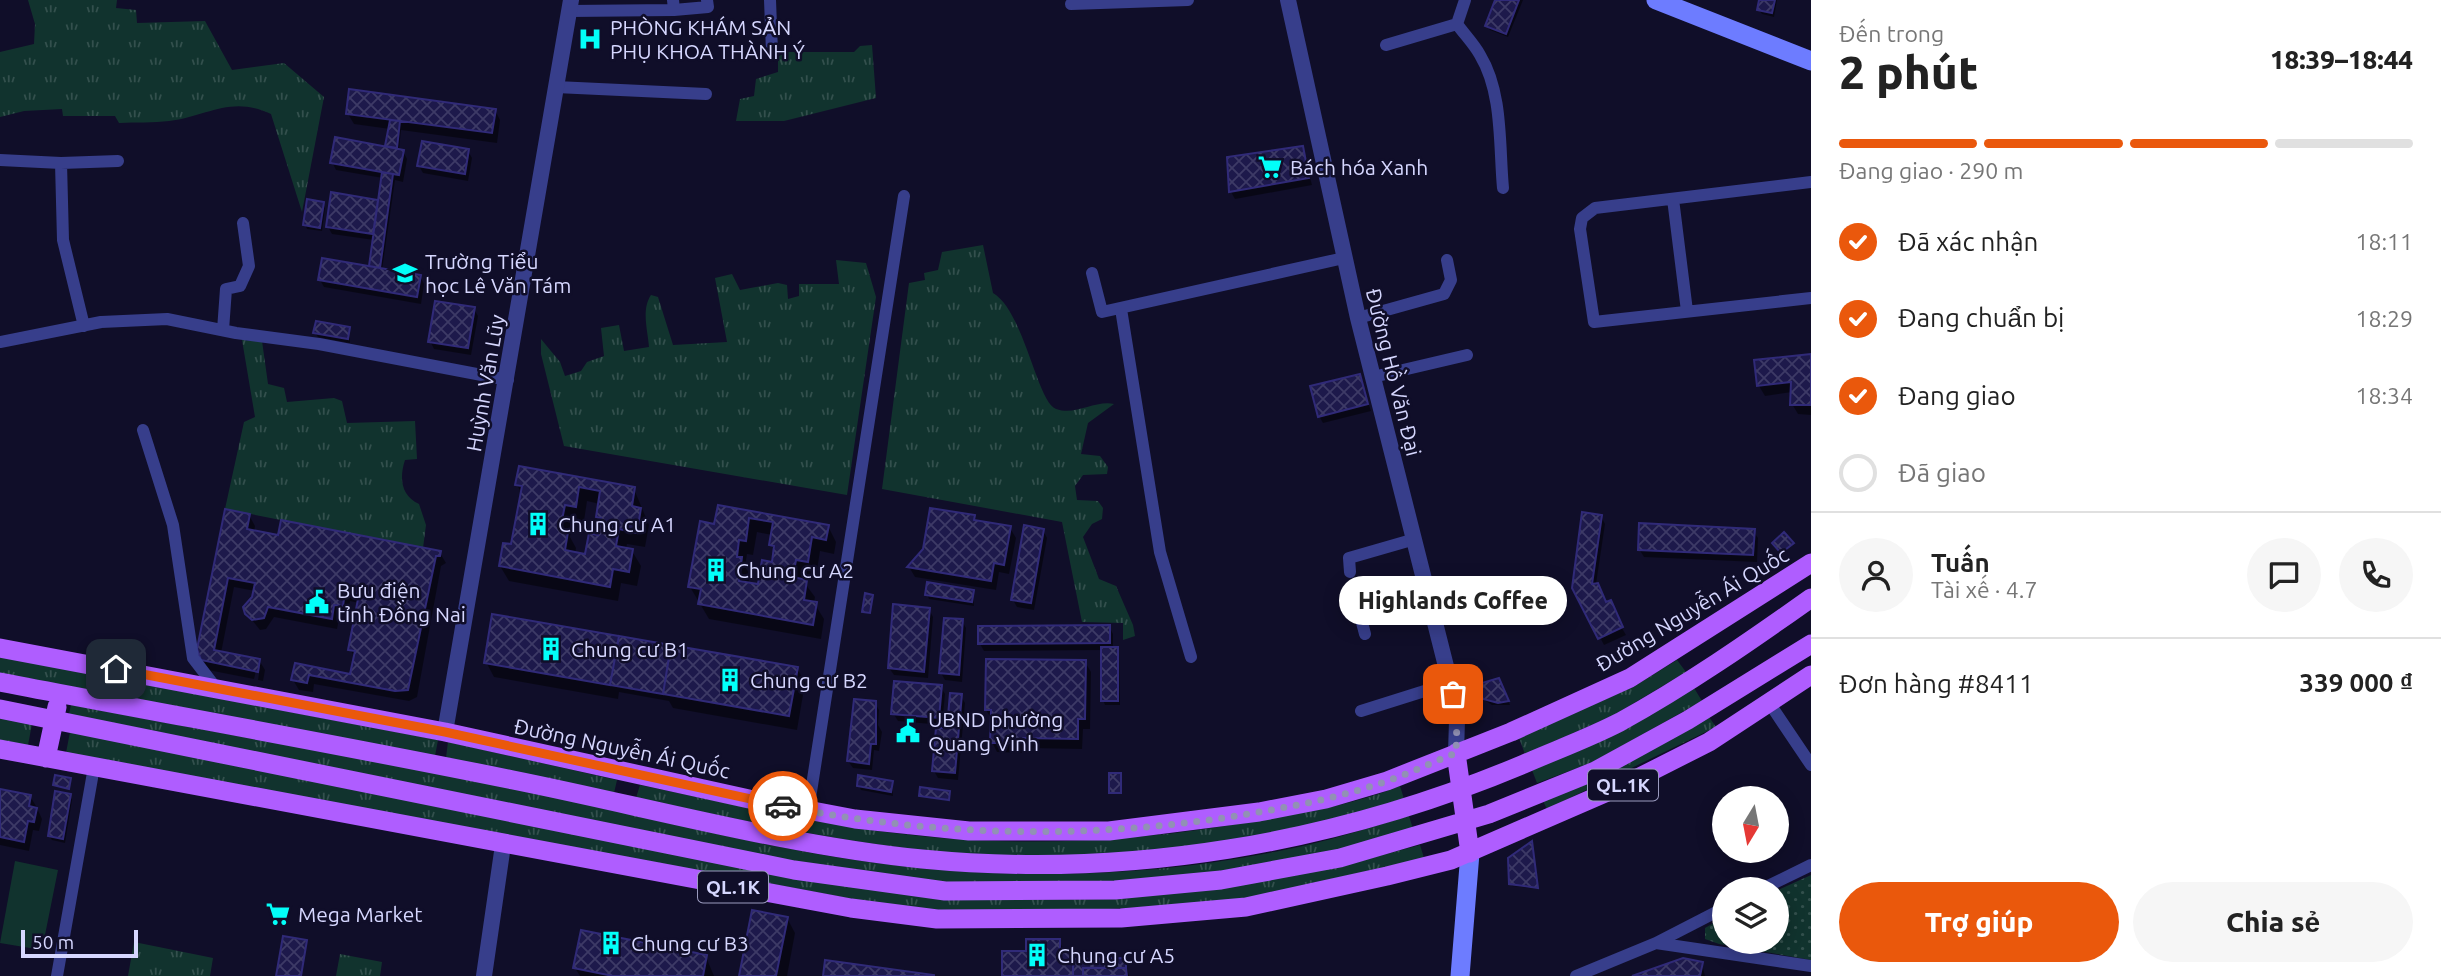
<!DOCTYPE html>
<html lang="vi">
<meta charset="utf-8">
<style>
body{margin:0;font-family:Ubuntu,sans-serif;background:#f6f6f6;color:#222;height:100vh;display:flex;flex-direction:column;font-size:26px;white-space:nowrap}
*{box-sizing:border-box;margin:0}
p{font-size:23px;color:#767676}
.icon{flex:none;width:38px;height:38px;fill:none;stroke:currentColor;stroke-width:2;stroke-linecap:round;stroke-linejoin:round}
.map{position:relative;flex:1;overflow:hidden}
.details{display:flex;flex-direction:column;background:#fff;width:630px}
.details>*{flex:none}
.needle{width:46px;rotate:190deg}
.buttons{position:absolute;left:1712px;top:786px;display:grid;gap:14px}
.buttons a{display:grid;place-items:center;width:77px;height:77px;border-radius:50%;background:#fff;box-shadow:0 4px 18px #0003;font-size:35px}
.scale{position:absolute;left:21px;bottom:18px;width:117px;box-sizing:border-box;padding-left:7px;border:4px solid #d6d7ff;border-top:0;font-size:19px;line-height:24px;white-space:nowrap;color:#d6d7ff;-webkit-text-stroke:5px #100e29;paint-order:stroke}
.pin{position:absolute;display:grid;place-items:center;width:60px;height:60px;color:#fff;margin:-30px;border-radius:14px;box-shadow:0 4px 10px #0006}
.courier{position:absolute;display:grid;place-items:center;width:70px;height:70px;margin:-35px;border:5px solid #ea580c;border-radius:50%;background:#fff;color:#222;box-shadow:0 2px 9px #0007}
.bubble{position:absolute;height:49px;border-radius:24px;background:#fff;box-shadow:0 4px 18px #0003;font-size:23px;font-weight:800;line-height:49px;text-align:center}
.head em{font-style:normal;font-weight:800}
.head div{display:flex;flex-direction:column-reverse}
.head{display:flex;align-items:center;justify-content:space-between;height:119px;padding:0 28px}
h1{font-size:46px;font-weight:800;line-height:52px}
.bar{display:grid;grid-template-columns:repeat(4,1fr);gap:10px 7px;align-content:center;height:84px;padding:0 28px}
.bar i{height:9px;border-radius:5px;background:#e0e0e0}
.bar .current{background:#ea580c}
.bar p{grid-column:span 4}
.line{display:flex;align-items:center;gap:18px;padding:0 28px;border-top:2px solid #e0e0e0}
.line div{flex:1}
.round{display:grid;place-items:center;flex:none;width:74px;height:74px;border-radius:37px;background:#f6f6f6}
ol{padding:0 28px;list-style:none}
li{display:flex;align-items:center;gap:21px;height:77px}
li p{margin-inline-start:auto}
li .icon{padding:7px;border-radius:50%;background:#ea580c;color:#fff;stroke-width:4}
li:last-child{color:#767676}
li i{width:38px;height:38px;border:4px solid #e0e0e0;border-radius:50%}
.primary-button{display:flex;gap:14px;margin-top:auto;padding:14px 28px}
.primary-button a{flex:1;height:80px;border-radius:42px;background:#ea580c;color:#fff;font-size:28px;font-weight:800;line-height:80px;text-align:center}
.primary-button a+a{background:#f6f6f6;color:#222}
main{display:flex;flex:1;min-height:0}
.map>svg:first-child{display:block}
.grass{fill:url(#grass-tufts)}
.park{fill:url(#park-dots)}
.garden{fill:#11332e}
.shadow{fill:#0007;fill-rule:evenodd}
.building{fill:url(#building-cross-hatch);stroke:#302a78;stroke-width:2;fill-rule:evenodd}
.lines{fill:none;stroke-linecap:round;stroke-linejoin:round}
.minor{stroke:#373e8b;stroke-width:12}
.tertiary{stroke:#373e8b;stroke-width:16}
.secondary{stroke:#6d7cff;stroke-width:19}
.primary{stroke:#af5dff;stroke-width:19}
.done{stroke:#9191b4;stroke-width:7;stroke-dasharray:0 12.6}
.route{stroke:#ea580c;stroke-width:9}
.labels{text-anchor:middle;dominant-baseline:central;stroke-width:5;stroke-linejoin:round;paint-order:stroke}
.shield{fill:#100e29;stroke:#9b9bbf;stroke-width:2}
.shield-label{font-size:19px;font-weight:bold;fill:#d6d7ff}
.poi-label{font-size:21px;fill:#d6d7ff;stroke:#100e29;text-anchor:start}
.street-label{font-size:21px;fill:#d6d7ff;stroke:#100e29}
</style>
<main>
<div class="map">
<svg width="1811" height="976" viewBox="0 0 1811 976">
<defs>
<pattern id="grass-tufts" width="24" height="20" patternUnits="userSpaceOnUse" patternTransform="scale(1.75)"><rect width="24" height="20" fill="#11332e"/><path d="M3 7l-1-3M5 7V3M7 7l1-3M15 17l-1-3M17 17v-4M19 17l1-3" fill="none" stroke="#33504d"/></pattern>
<pattern id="park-dots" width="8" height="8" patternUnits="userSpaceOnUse" patternTransform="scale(1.75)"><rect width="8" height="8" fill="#11332e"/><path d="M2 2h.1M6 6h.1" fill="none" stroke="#33504d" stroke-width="1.8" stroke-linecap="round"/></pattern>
<pattern id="building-cross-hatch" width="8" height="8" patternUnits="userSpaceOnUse" patternTransform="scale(1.75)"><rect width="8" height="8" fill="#1d194b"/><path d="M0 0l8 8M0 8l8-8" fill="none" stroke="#3d3a66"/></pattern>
</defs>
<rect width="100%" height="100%" fill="#100e29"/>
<!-- grass -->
<path class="grass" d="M28 0H117L116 8 136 10 137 23 205 21 232 70 284 63 324 97 302 212 271 114C231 95 208 116 169 121 153 123 136 122 119 123L115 116H63L62 109 24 111 0 117V52L34 44 35 24Z
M872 45 876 98 784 121H736L740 99 754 96 756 79 778 72V57L786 52H854L860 46Z
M983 245 993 293C1024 311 1037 402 1056 409 1076 416 1095 400 1114 404L1088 423 1081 454 1100 456 1108 467 1107 474 1083 475 1075 486 1077 500 1098 501 1103 508 1102 519 1092 524 1083 537 1099 579 1116 586 1133 625 1135 636 1123 640V623L1082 622 1062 522 882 489 909 283 925 280 924 273 938 270 942 252Z
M836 260 866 263 876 297 847 495 564 446 541 354V339L560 362 565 376 581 371 587 362 604 356 601 328 619 325 624 351 649 347C648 331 641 310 651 295L658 297 673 345 727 342 715 278 732 274 740 290 778 283 787 285 788 299 799 296V284H839Z
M242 340 262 341 268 384 284 388 287 402 334 398 342 401 347 423 415 421 417 459 405 460C399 478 401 496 419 504L426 525 423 548 225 509 244 422 255 417Z
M0 657 438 740 435 756 0 673Z
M1677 660 1686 672 1612 716 1525 754 1519 738 1635 686Z
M1694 688 1702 701 1591 763 1537 783 1532 770Z
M71 705C218 733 367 759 514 789 628 812 741 843 855 860 996 881 1145 879 1284 850 1326 842 1368 828 1409 816L1413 829 1337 850 1216 872 1116 881 946 883 783 859 69 714Z
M1709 717 1716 727 1547 809 1543 801 1598 779Z
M0 718 32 724 28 745 0 740Z
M70 732 775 875 944 900 1120 899 1341 866 1420 845 1424 858 1245 899 1176 905 1092 910H937L853 899 66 753Z
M448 742 617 780 614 793 446 758Z
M640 785C749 808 858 834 970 840 1066 845 1161 838 1255 821 1304 813 1353 805 1400 786L1404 799C1362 811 1319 826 1276 834 1161 855 1040 863 923 850 826 840 731 817 636 798Z
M134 942 213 958 210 976H128Z
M340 954 382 962 380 976H336Z"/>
<!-- park -->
<path class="park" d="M1811 875V960L1719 944 1705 939V928L1724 917V942H1776V891Z"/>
<!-- garden -->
<path class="garden" d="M15 861 58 870 42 950 0 943Z"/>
<!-- shadow -->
<path class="shadow" d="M1497 0H1523L1508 37 1490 30 1487 26Z
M1761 0H1777L1774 17 1762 14 1759 10Z
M495 110 500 120 497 143 401 130 399 149 393 140 391 141 396 150 403 151 407 159 403 182 395 180 382 270 420 276 424 284 421 304 324 287 320 280 372 268 374 240 332 234 328 227 333 194 380 202 383 178 336 170 332 162 388 149 390 129 354 124 348 114Z
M1302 148 1312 185 1235 199 1231 192Z
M468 151 472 158 468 181 423 173 419 166Z
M323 204 325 208 322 231 307 229 305 224Z
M474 309 478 316 471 355 434 349 430 341Z
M349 328 350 343 318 337 315 333Z
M1811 356V415L1798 414 1792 404V392L1765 396 1759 386 1756 362Z
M1359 376 1371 411 1323 423 1319 416Z
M517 485 634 489 649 525 645 547 627 544 626 549 632 551 641 566 637 586 621 583 618 601 509 581 500 566 513 546 522 494ZM587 501 600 504 598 516 602 524 600 537 586 556 575 554 576 548 570 537 573 519 584 521Z
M719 507 828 526 836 542 834 554 820 551 816 576 804 574 803 581 815 597 814 603 824 619 821 639 709 619 690 587 716 526ZM757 532 772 535 771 545 775 552 773 564 760 586 748 585 750 574 745 567 747 554 753 555Z
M249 515 255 526 254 532 440 553 446 563 441 566 417 697 409 701 314 684 313 692 299 690 293 680 296 665 352 676 355 658 350 649 359 603 350 601 348 616 340 614 337 629 274 617 266 629 260 630 247 614 255 591 234 587 221 653 259 660 265 670 263 681 258 680 260 667H257L254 679 208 670 199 649Z
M1601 516 1605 524 1596 584 1626 635 1604 645 1574 587Z
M974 517 977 522 1010 528 1016 538 1009 574 999 572 996 590 915 577 909 567Z
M1043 530 1047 538 1034 610 1017 607 1013 600Z
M1753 531 1758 538 1757 562 1644 557 1639 549Z
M1517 584V591L1494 588Z
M973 592 974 606 929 599 927 594Z
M929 609 933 617 928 678 894 675 889 668Z
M962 621 966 628 962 682 945 680 941 673Z
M1109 626 1113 634V649L1119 654 1120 705H1105L1103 700V650L984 651 980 644Z
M486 662 797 668 805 683 797 730 673 708 669 701 619 692 618 699 494 677Z
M1085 662 1091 672 1090 729H1083L1082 749 1027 748V753L997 752 992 742V720L986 710Z
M1501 685 1510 705H1492L1483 699Z
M941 687 945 694 942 725 898 721 893 713Z
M961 696 965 703 958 780 938 778 934 771Z
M875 703 879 710 878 725 882 732 879 751 874 750 872 770 853 768 848 761Z
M892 783 893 796 861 790 859 786Z
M0 791 30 796 36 806 42 819 39 831 33 830 29 851 0 845Z
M949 793V801L920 796Z
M70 795 72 800 65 843 52 840 49 836Z
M1532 844 1538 889 1512 886 1511 884Z
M787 918 795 933 787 976H741Z
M1059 941 1066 953H1072L1076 961 1125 959 1129 976H1004L1028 953Z
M706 957 714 976H580L575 968Z
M1702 964 1705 976H1637Z"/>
<!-- building -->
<path class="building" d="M1495 0H1519L1506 34 1485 26Z
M1759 0H1775L1772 13 1757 10Z
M349 89 496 109 492 133 346 114Z
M390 120 400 121 397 148 385 146Z
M335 137 404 150 399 175 330 163Z
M422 141 469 149 465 174 417 166Z
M1303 146 1309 178 1229 192 1227 157Z
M382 172 393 174 380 268 369 266Z
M331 192 378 200 373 234 326 227Z
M307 199 324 202 320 228 303 225Z
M322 258 421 275 417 297 318 280Z
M435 301 475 307 468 348 428 342Z
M316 321 350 327 348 339 313 333Z
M1811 354V405H1790L1791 382 1757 386 1754 360Z
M1360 374 1368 404 1318 417 1310 386Z
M519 466 635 487 632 506 641 508 637 533 619 529 616 546 633 549 629 572 613 569 610 587 499 566 503 543 511 544 522 486 515 485ZM579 487 600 491 596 517 601 518 598 535 589 533 585 554 565 550 568 532 560 530 565 505 576 507Z
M718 505 829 525 826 540 812 537 808 562 796 560 793 577 807 580 804 600 817 602 813 625 698 604 701 589 688 587 700 521 714 524ZM749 518 773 522 769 545 774 546 772 562 762 560 758 584 739 581 742 557H737L739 540 746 541Z
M930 508 975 515 974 520 1011 526 1004 565 994 563 991 581 907 567 923 549Z
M225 509 250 514 247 529 278 535 281 520 441 551 440 556H436L408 690 395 691 309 675 307 683 291 680 295 663 350 674 355 651 348 650 359 594 345 592 343 606 334 605 332 619 268 607 264 618 252 620 245 614 243 607 252 597 255 583 228 578 214 650 260 659 258 672 201 660 197 649Z
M1582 512 1602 515 1592 584 1598 583 1606 602 1611 600 1623 627 1598 639 1572 588Z
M1639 523 1755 529 1753 555 1638 550Z
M1024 525 1044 529 1031 603 1011 600Z
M1784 532 1794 543 1781 553 1772 543Z
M1492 580 1518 581 1517 589H1492Z
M927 582 974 590 972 602 925 595Z
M865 593 873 595 870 613 862 612Z
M893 604 930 608 924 672 888 668Z
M492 614 619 636 610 685 484 663Z
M944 618 963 619 959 675 939 673Z
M1110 625V643L978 644V626Z
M619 636 671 645 663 694 610 685Z
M671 645 798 667 789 716 663 694Z
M1101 647H1118V701H1101Z
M986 659 1086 660 1085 719H1078V739L1023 738V743H990L991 710H985Z
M1499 678 1509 701 1498 703 1483 699 1475 685Z
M894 681 942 685 939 718 891 714Z
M950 693 962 694 955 773 932 771 936 728H947Z
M854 699 876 701V744H871L869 764 847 761Z
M1109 773H1121V793H1109Z
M55 775 71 778 69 789 53 785Z
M858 775 893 781 891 792 857 786Z
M920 787 950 791 949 800 919 796Z
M0 789 31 795 29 806 37 808 34 822 28 821 24 842 0 837Z
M55 791 71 794 63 839 48 836Z
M1532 841 1538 888 1509 884 1508 858Z
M752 910 788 917 776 976H739Z
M581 930 707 955 703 976H613L573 968Z
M283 936 307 940 301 976H276Z
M1026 939H1060V951H1073V976H1002V951H1026Z
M1126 958V968H1083V976H1073V959Z
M1683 958 1703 962 1700 976H1632Z
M825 960 934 975V976H823Z
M1083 968H1126L1127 976H1083Z"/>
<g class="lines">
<!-- minor -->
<path class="minor" d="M770 0 772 52
M1465 0 1457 24C1464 34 1474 44 1480 55 1503 93 1499 145 1503 188
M1071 4 1188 0
M674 10 708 7 707 0
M569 11 674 10 673 0
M1386 45 1457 24
M556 87 706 94
M0 160 61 163 118 161
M61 163 63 240 84 326
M1811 182 1595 208 1582 218 1580 229 1594 322 1811 298
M1673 199 1687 311
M1092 273 1102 312 1344 258
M1121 309 1160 552 1191 657
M1358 318 1444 294 1451 280 1447 260
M223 330 226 289 240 286 249 266 243 223
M0 342 101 322 167 319 236 333 319 344 508 380
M1373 377 1467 355
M143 430 173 525 193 658 216 688
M1350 572 1349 558 1415 539
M1365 634 1359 611 1428 594
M1770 704 1811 765
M1361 711 1450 683
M808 811 904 196
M1762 889 1811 865
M1656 943 1811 966
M57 976 94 767
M1576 976 1656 943 1724 908"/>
<!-- tertiary -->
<path class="tertiary" d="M1288 0 1358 318 1453 694 1457 720 1456 753
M445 732 571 0
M484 976 503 845"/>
<!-- secondary -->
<path class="secondary" d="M1656 0 1811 61
M1460 976 1470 853"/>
<!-- primary -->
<path class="primary" d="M0 648 445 732 749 799 855 819 969 831H1109L1259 812 1326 799 1387 781 1511 732 1630 678 1811 563
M0 682C171 715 342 745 513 780 648 807 784 845 922 859 1128 879 1334 844 1524 764 1556 750 1589 738 1620 722 1687 685 1749 642 1811 598
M0 709 794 870 945 891 1115 890 1221 880 1340 858 1489 814 1595 771 1688 720 1811 644
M0 749 851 908 937 919 1121 918 1246 907 1387 876 1451 860 1628 783 1709 742 1811 675
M1456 753 1470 853
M46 758 57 707"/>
</g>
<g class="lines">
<!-- done -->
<path class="done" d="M783 806C937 837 1093 840 1248 814 1295 806 1342 797 1387 781 1411 773 1433 762 1456 753L1457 720 1453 694"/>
<!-- route -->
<path class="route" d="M116 669 445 732 783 806"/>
</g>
<!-- icons -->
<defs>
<g id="hospital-bare" transform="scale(1.89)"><path d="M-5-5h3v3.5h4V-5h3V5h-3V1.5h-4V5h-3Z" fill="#02fff9" stroke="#100e29" stroke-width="2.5" paint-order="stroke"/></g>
<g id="supermarket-bare" transform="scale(1.89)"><path d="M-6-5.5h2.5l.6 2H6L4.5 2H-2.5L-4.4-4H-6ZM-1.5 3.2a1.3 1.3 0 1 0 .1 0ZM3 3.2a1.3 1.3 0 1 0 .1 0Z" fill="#02fff9" stroke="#100e29" stroke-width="2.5" paint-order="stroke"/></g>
<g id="school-bare" transform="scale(1.89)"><path d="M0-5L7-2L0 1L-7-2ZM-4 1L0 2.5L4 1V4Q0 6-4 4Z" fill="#02fff9" stroke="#100e29" stroke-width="2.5" paint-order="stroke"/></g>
<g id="building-bare" transform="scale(1.89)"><path d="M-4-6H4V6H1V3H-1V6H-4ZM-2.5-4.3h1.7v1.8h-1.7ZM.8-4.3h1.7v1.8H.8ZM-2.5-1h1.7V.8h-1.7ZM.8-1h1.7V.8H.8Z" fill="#02fff9" stroke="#100e29" stroke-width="2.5" paint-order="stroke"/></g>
<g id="civic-bare" transform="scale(1.89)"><path d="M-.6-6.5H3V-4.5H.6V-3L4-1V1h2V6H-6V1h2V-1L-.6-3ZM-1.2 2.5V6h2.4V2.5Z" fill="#02fff9" stroke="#100e29" stroke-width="2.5" paint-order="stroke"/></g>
</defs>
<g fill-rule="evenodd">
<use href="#hospital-bare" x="590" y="39"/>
<use href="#supermarket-bare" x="1270" y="167"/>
<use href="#school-bare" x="405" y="273"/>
<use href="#building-bare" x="538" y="524"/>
<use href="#building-bare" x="716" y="570"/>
<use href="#civic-bare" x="317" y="602"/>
<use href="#building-bare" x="551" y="649"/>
<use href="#building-bare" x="730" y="680"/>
<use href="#civic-bare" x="908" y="731"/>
<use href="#supermarket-bare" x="278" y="914"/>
<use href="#building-bare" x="611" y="943"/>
<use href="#building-bare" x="1037" y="955"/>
</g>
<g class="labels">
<!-- shield labels -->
<g class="shield">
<rect x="1588" y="769.5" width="70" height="31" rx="5"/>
<rect x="698" y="871.5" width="70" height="31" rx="5"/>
</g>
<g class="shield-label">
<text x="1623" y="785">QL.1K</text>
<text x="733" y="887">QL.1K</text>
</g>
<!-- poi labels -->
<g class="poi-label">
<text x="610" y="27">PHÒNG KHÁM SẢN<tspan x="610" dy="24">PHỤ KHOA THÀNH Ý</tspan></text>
<text x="1290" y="167">Bách hóa Xanh</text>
<text x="425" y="261">Trường Tiểu<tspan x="425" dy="24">học Lê Văn Tám</tspan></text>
<text x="558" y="524">Chung cư A1</text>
<text x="736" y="570">Chung cư A2</text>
<text x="337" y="590">Bưu điện<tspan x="337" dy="24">tỉnh Đồng Nai</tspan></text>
<text x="571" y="649">Chung cư B1</text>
<text x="750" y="680">Chung cư B2</text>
<text x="928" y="719">UBND phường<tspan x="928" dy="24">Quang Vinh</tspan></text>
<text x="298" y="914">Mega Market</text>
<text x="631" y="943">Chung cư B3</text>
<text x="1057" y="955">Chung cư A5</text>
</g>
<!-- street labels -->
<g class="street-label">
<text transform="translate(1394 372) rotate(76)">Đường Hồ Văn Đại</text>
<text transform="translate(485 383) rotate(-80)">Huỳnh Văn Lũy</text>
<text transform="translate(1692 609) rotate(-31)">Đường Nguyễn Ái Quốc</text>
<text transform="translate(622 748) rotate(12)">Đường Nguyễn Ái Quốc</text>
</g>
</g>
</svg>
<div class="buttons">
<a><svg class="needle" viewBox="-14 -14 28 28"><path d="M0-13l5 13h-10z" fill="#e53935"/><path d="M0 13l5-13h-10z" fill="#767676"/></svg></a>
<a><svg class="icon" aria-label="layers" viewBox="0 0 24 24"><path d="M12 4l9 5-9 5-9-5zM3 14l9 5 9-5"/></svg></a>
</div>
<div class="scale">50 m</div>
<div class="pin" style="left:1453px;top:694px;background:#ea580c"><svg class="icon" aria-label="bag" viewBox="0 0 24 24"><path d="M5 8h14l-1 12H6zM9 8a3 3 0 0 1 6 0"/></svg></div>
<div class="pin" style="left:116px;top:669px;background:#1f2937"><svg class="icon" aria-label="home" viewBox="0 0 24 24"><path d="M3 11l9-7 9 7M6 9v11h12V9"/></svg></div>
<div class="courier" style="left:783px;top:806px"><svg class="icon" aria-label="car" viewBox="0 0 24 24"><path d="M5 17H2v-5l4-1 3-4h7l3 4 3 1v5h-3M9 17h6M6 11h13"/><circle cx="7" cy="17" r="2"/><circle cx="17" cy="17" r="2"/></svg></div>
<div class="bubble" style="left:1339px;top:576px;width:228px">Highlands Coffee</div>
</div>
<section class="details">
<div class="head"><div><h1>2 phút</h1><p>Đến trong</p></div><em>18:39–18:44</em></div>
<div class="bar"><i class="current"></i><i class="current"></i><i class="current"></i><i></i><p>Đang giao · 290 m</p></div>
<ol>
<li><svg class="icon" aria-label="check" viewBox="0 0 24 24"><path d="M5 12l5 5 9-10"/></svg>Đã xác nhận<p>18:11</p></li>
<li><svg class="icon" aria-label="check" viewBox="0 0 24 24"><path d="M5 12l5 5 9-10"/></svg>Đang chuẩn bị<p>18:29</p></li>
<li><svg class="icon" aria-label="check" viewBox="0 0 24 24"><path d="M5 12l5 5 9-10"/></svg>Đang giao<p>18:34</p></li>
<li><i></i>Đã giao</li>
</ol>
<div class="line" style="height:126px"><a class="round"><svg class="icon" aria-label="person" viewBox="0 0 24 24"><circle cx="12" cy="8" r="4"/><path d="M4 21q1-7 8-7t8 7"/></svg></a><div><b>Tuấn</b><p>Tài xế · 4.7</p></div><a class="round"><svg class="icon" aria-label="chat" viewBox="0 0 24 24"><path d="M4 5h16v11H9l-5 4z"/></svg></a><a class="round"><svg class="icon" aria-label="phone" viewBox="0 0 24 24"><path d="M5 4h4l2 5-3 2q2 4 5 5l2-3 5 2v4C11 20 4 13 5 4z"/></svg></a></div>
<div class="line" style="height:91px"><div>Đơn hàng #8411</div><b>339 000 ₫</b></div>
<div class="primary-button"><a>Trợ giúp</a><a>Chia sẻ</a></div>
</section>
</main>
